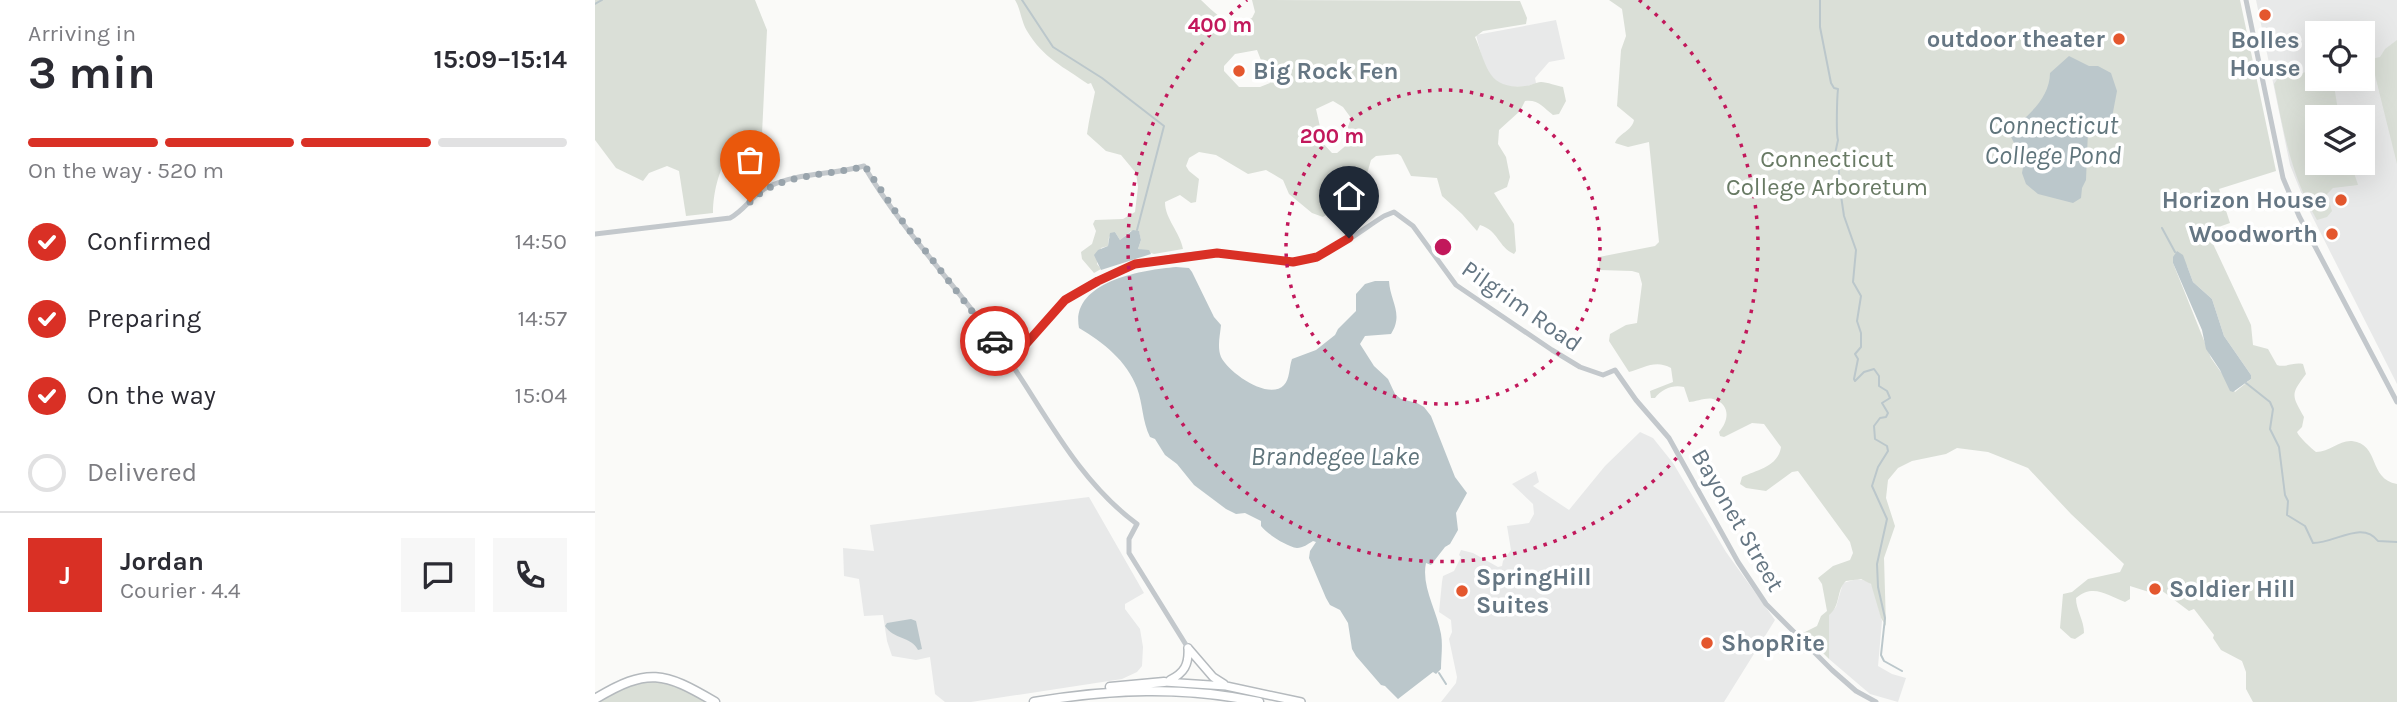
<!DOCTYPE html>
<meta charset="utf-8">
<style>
body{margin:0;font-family:Karla,sans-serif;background:#f7f7f7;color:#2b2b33;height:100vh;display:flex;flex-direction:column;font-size:26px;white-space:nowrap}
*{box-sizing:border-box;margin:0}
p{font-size:23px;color:#7c7c81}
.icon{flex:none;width:38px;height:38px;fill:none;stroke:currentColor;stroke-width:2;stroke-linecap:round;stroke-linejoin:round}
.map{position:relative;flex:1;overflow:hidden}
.panel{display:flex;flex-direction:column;background:#fff;width:595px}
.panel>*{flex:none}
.controls{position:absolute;left:1710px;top:21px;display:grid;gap:14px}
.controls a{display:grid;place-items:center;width:70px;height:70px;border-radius:0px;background:#fff;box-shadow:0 7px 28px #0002;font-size:35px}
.pin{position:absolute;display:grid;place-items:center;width:60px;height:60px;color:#fff;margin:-72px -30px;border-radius:50% 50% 50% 0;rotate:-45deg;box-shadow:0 0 7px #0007}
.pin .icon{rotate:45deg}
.courier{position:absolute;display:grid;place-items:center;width:70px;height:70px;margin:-35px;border:5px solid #d93025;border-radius:50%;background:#fff;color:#222;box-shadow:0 2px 9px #0007}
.headline em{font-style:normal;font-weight:700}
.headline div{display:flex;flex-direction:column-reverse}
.headline{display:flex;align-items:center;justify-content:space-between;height:119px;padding:0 28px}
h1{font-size:46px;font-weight:700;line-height:52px}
.bar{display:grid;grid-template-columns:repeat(4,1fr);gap:10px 7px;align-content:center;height:84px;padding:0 28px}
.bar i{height:9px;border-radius:5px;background:#e1e1e2}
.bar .selected{background:#d93025}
.bar p{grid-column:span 4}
.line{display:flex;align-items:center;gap:18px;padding:0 28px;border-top:2px solid #e1e1e2}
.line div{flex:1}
.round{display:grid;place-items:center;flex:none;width:74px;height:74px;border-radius:0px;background:#f7f7f7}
ol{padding:0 28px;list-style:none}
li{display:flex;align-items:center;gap:21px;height:77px}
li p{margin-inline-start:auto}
li .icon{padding:7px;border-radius:50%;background:#d93025;color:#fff;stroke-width:4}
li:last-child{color:#7c7c81}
li i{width:38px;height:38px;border:4px solid #e1e1e2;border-radius:50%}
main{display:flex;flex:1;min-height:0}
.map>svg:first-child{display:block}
.built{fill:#e8e9e9;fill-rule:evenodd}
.green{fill:#dadfd7;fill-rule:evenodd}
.water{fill:#bbc7cb}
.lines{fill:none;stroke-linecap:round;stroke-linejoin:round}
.stream{stroke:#bbc7cb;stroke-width:2}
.major-casing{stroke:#b5babe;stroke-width:10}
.highway-casing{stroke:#b4b9bd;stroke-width:11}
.minor{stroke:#c3c8cc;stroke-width:5}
.major{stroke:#fff;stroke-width:7}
.highway{stroke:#fff;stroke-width:8}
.done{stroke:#99a4ac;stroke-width:7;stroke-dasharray:0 12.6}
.route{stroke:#d93025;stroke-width:9}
.ring{fill:none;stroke:#c2185b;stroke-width:3.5;stroke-dasharray:3.5 7}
.poi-dot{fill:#e4572e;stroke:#fff;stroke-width:2.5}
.labels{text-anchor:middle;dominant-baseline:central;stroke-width:7;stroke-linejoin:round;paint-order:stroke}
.poi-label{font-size:24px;font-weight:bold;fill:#657683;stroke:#fff;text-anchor:start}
.park-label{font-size:24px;fill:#687a64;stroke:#fff}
.street-label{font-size:24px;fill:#657683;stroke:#fff}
.water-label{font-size:26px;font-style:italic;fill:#60757c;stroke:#fff}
.centre{fill:#c2185b;stroke:#fff;stroke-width:3.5}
.ring-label{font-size:21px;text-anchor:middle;font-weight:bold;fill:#c2185b;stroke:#fff;stroke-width:7;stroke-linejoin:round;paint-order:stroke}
</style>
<main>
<section class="panel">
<div class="headline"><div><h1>3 min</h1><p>Arriving in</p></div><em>15:09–15:14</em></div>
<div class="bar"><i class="selected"></i><i class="selected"></i><i class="selected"></i><i></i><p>On the way · 520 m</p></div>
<ol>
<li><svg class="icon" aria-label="check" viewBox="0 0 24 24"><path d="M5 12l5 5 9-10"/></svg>Confirmed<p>14:50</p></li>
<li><svg class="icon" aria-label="check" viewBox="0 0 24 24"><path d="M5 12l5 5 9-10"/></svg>Preparing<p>14:57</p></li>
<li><svg class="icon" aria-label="check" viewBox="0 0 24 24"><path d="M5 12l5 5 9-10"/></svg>On the way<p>15:04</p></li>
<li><i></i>Delivered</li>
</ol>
<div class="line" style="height:126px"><b class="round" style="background:#d93025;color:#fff">J</b><div><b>Jordan</b><p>Courier · 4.4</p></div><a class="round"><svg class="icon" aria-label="chat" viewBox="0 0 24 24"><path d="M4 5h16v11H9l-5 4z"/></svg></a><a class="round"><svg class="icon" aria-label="phone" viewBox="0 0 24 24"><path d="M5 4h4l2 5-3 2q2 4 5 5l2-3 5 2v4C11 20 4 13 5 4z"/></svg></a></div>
</section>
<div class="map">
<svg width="1802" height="702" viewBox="0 0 1802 702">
<rect width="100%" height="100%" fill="#fafaf8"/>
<!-- built -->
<path class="built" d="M1661 0H1802V384L1710 202 1695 165ZM1722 33H1768V79H1722ZM1722 117H1768V163H1722Z
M961 20 970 59 954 62 940 78 941 83 933 86 915 87 897 81 889 65 881 35Z
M1045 432 1058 438 1078 463 1131 552 1180 620 1129 702H846L861 683 862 677 854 639 857 632 856 620 844 612 847 582 848 576 859 571 866 557 864 555 866 550 878 553 903 567 907 566 908 561 916 550 912 526 934 523 939 514 938 504 917 484 941 471 944 482 938 486 974 510 1010 466Z
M494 497 549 593 530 604V609L545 629 548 647 547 666 542 672 527 679 376 702H350L340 694 335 657 321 660 297 656 292 641 288 615 269 616 264 579 249 576 248 548 279 551 275 525Z
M1262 579 1273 581 1278 587 1287 621 1283 666 1297 674 1311 678 1303 702 1275 694 1234 659V614L1241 607 1248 583Z"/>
<!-- green -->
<path class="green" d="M0 0H160L172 30 167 134C159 138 149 141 142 147 125 160 118 192 118 213L91 216 84 171 72 166 54 173 48 181 21 168 0 140Z
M420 0H606C624 17 632 27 657 18L660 12 657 0 925 1 932 18 931 24 888 31 880 37C892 65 892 90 930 86 935 86 941 82 946 82 952 82 962 86 968 87L971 101 964 114 958 115C949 108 943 99 930 101L925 111 904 130 903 144 911 157 915 177 912 187 899 193 919 224 921 251 919 254C903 247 904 231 885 225L882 231 867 214 847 196 842 178 816 176 806 156 803 154 781 156 776 160 768 188 770 195 780 205V208L759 222C743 218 747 205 728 217L717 213 694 194 688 180 671 170 653 174 621 155 604 152 594 158 591 166 594 171 604 179 601 202 596 203 585 195 570 202C570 219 585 232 588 249L559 254 543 249 546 240 544 232 536 231 525 240 520 232 514 237 513 246 506 248 502 264 506 269 499 273 487 259 486 252 497 244 501 231 498 224 500 220 528 219 540 212 543 187 541 173 526 155 511 151 492 134C494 119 497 107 500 92L496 83 493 84C469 67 448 58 432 31 426 21 426 10 420 0ZM662 50 675 83 665 87H644L629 71V66L640 54ZM738 101 748 107 756 118 753 127 754 143 742 153H737L725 140 726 131 721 109Z
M1014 0H1645L1681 171 1624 189 1635 223 1612 231 1656 325 1658 345 1673 349 1682 365C1690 368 1698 362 1708 364L1711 374C1695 395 1697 395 1709 417L1707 427 1702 432C1704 437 1716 448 1721 452 1735 452 1744 440 1757 441 1785 444 1773 479 1802 484V702H1658L1651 689V672L1647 661 1626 650 1618 638 1619 635 1599 609 1594 611 1562 587 1554 592 1535 586V599L1530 602C1513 596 1499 583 1481 598 1481 610 1489 620 1489 633L1480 639 1476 638 1465 628 1468 594 1477 592 1493 579 1525 572 1529 564 1476 514 1433 468 1393 452 1362 448 1351 454 1317 461 1303 468 1293 480 1291 498 1300 526 1289 558 1291 626 1286 618 1276 584 1266 579 1251 581C1241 590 1246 606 1234 615V659L1208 633 1222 626 1226 616 1232 611 1227 584 1223 578 1238 566 1255 560 1258 553 1255 542 1203 471 1197 472 1171 491 1151 488 1145 484 1147 477C1162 470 1183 467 1186 447L1169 424 1157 423 1129 437 1125 436 1124 432C1134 421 1136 404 1118 399 1111 397 1101 402 1094 402L1089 387C1079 384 1066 389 1060 398H1056L1055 391 1078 382 1076 368C1061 359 1048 368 1034 372L1014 341 1015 334 1031 325 1042 323 1047 284 1044 273 1037 271 1004 270V257L1060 246 1064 242 1054 142 1033 147 1020 143C1024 133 1037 131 1039 120L1022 106 1026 50 1031 36 1027 9ZM1578 263 1592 266 1598 282 1617 299 1629 336 1656 375V379L1640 392 1616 358Z
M1802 40V164L1776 59 1785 57 1790 49Z
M1722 69V79H1738L1744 117H1722V163H1756L1763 185 1738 188 1732 194 1737 211 1732 217 1722 220C1696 175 1689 134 1679 84L1685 75 1697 73 1700 75Z
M56 681 76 683 116 702H1C19 692 36 683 56 681Z"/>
<!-- water -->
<path class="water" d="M1474 56 1494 66H1503L1516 73 1522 91 1515 128 1512 130 1498 128 1493 131 1491 180 1487 188 1486 198 1478 203 1443 194 1431 184 1427 173 1429 162 1415 135C1417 127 1419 127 1425 122 1440 110 1455 93 1455 73Z
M538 230 544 231 546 240 543 249 554 250 556 254 506 270 499 255 503 250 513 246 515 233 520 232 525 240Z
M1582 251 1588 255 1598 282 1617 299 1629 336 1656 375V379L1638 392 1635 391 1625 370 1611 349 1607 330 1578 263V257Z
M581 267 594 268 597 272 619 317 626 325C625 336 622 347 626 357 634 373 674 401 689 385 695 379 694 367 697 359L721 350 740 335 743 329 761 311V294L770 284 780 281H794C795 301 809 314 796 334L770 336 765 344 779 366 793 379 800 394 806 399 822 403 829 407 836 416 860 477 872 493 861 513 863 530 855 544 850 547 836 565 831 563C826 586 842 611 846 634 848 645 846 658 846 669L841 674 838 672 803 699 790 686 786 685 761 656 757 649 753 623 745 610 735 605 731 598 714 558 715 551 721 542 718 541C713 544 708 548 702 548 691 546 672 534 666 526V521L650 513 641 514 631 509 599 485 582 464 570 455 560 439 555 437C547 421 548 404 542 388 532 361 508 342 484 328 475 282 546 270 581 267Z
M316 619 321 621 327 649 323 650C317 637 298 639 290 626L292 623Z"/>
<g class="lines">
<!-- stream -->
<path class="stream" d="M427 0 458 47 507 78 569 126 542 230
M1225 0V27L1236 83 1239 88 1243 89C1242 98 1241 134 1243 140L1240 154 1244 160V182L1249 216 1261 250 1258 282 1266 296 1262 321 1266 333V347L1260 354 1263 359 1259 379 1260 381 1269 372 1279 369 1284 376V386L1292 391 1295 398 1287 403 1293 413 1291 417 1285 418 1279 426 1280 439 1292 446 1293 451 1283 467 1277 486 1292 519 1282 564 1283 587 1290 618 1286 655 1289 661 1307 671
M0 4 7 0
M1567 228 1580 252
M1651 383 1675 402 1678 409 1675 429 1684 447 1690 495 1693 501 1692 515 1710 526 1718 543C1741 543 1767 520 1783 541L1802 542
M844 673 851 684"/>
<!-- major casing -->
<g class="major-casing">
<path id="major" d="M593 648 618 677 629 684
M575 680C589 673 594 665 593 648
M569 682 631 686 706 702"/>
</g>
<!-- highway casing -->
<g class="highway-casing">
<path id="highway" d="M515 687 569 682
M0 699C53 667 69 672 120 702
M439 702C515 689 588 686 664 702"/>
</g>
<!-- minor -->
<path class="minor" d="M1651 0 1688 178 1704 216 1802 402
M0 234 135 218C150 210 158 194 173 187 202 172 239 175 269 166 306 229 358 282 400 340 446 403 478 477 542 524L534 539V553L593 648
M415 362C433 342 448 319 469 302 508 268 573 253 625 253 653 254 682 266 710 260 738 254 765 231 789 216L799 212 818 226 861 285 957 350 985 367 1008 375 1020 370 1041 400 1074 438 1143 562 1171 604 1237 670 1261 691 1281 702"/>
<!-- major -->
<use href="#major" class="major"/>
<!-- highway -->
<use href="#highway" class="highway"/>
</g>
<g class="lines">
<!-- done -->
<path class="done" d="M155 202C184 172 231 177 270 166L302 214 400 341"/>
<!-- route -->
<path class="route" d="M400 341 415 362 470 300 503 281 540 264 622 253 698 262 722 257 754 238"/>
</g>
<!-- distance rings -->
<g class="ring">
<circle cx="848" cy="247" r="157"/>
<path d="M1044 0A315 315 0 1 1 652 0"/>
</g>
<!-- markers -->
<g class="poi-dot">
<circle cx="1670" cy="15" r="7"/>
<circle cx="1524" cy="39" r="7"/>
<circle cx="644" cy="71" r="7"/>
<circle cx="1746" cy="200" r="7"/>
<circle cx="1737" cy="234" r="7"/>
<circle cx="1560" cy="589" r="7"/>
<circle cx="867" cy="591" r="7"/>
<circle cx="1112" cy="643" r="7"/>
</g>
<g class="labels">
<!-- poi labels -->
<g class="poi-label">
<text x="1510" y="39" text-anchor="end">outdoor theater</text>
<text x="1670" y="40" text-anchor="middle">Bolles<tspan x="1670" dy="28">House</tspan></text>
<text x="658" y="71">Big Rock Fen</text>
<text x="1732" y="200" text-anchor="end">Horizon House</text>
<text x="1723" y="234" text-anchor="end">Woodworth</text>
<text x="881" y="577">SpringHill<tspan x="881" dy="28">Suites</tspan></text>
<text x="1574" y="589">Soldier Hill</text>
<text x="1126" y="643">ShopRite</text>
</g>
<!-- park labels -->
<g class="park-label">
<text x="1232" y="159">Connecticut<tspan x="1232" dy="28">College Arboretum</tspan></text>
</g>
<!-- street labels -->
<g class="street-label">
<text transform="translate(927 306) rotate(35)">Pilgrim Road</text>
<text transform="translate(1143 520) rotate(60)">Bayonet Street</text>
</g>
<!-- water labels -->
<g class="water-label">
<text x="1458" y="125">Connecticut<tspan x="1458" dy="30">College Pond</tspan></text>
<text x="740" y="456">Brandegee Lake</text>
</g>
</g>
<circle cx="848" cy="247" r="10" class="centre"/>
<g class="ring-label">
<text x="625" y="32">400 m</text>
<text x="737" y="143">200 m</text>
</g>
</svg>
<div class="controls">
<a><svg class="icon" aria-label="locate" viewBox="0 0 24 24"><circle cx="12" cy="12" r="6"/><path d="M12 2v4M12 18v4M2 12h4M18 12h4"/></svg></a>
<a><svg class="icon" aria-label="layers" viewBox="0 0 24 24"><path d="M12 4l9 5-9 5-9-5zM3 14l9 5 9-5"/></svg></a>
</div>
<div class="pin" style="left:155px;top:202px;background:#ea580c"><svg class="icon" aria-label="bag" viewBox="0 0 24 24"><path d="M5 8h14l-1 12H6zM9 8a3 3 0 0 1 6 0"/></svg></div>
<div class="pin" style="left:754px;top:238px;background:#1f2937"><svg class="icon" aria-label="home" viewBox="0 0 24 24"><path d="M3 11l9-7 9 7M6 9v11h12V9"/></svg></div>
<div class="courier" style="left:400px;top:341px"><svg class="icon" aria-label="car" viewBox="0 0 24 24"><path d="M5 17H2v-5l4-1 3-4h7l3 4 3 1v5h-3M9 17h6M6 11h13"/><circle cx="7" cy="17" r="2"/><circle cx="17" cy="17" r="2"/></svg></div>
</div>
</main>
